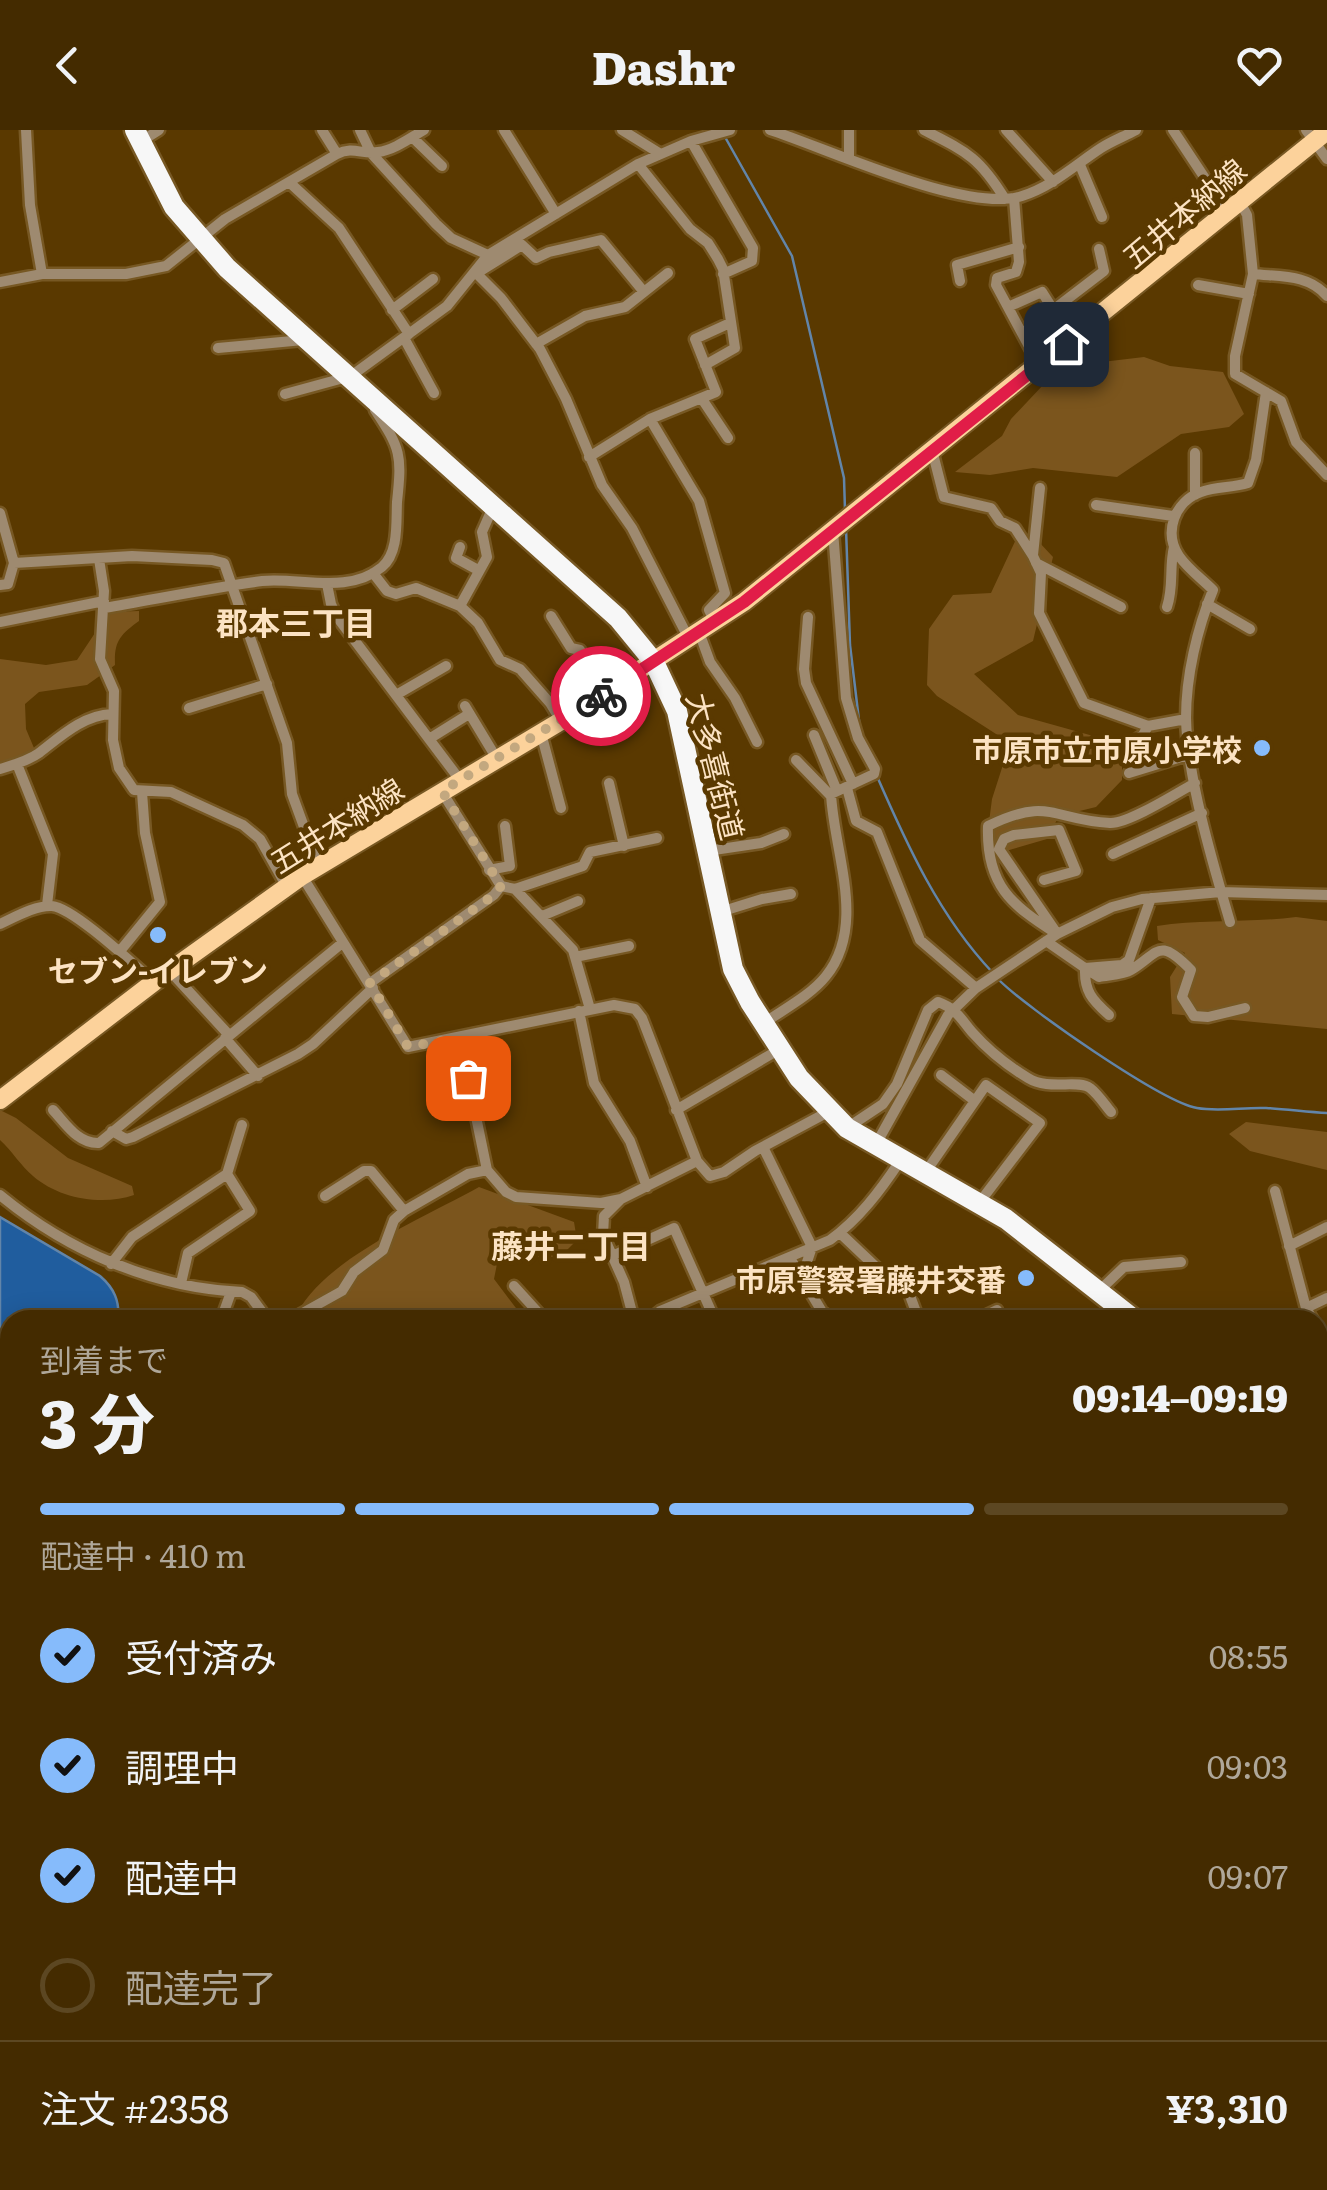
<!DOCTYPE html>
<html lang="ja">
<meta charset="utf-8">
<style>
body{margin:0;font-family:Literata,"Noto Sans JP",serif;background:#4e370f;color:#f1f3f6;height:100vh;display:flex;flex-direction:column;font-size:38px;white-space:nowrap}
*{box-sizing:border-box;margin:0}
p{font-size:32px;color:#afa799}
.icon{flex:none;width:55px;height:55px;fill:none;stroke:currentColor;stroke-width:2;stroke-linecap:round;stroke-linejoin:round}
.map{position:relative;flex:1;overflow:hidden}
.panel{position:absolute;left:0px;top:1180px;width:1328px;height:880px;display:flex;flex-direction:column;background:#442b00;border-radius:30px 30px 0 0;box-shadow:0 5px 25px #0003,0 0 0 2px #5c4722}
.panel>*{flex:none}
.pin{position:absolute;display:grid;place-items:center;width:85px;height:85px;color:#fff;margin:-42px;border-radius:20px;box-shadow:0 5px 15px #0006}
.courier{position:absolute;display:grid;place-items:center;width:100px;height:100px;margin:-50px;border:8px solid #e11d48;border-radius:50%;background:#fff;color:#222;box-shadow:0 2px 12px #0007}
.summary em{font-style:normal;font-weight:800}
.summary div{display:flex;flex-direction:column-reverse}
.summary{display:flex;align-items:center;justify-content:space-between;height:170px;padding:0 40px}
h1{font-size:65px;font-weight:800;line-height:75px}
.bar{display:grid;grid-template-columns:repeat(4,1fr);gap:15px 10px;align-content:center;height:120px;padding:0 40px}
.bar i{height:12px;border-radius:8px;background:#5c4722}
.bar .active{background:#86bbfb}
.bar p{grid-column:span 4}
.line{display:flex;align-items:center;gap:25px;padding:0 40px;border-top:2px solid #5c4722}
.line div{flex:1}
ol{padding:0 40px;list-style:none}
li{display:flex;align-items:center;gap:30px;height:110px}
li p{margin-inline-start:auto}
li .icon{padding:10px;border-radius:50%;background:#86bbfb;color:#111;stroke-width:4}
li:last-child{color:#afa799}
li i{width:55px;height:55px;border:5px solid #5c4722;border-radius:50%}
header{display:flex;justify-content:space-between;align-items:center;height:130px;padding:0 40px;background:#442b00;font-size:45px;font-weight:800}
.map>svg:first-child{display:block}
.green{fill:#7b551d}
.water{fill:#205d9e;stroke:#6285a9;stroke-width:2.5}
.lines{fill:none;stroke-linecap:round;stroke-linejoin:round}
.stream{stroke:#6285a9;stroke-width:2.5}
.street-casing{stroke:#775823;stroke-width:15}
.secondary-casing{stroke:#775823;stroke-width:20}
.primary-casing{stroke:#775823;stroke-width:22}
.highway-casing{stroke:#775823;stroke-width:25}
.street{stroke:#9e8a70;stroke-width:10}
.secondary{stroke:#d3b288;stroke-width:15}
.primary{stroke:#fcd29b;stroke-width:18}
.highway{stroke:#f7f7f7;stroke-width:20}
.done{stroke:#c3a87f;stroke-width:10;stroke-dasharray:0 18}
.route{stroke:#e11d48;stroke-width:12}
.poi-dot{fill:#86bbfb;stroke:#5a3900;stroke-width:4}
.labels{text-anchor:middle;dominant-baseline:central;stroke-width:9;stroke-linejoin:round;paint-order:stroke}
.street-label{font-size:30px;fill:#fce3c3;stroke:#5a3900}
.poi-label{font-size:30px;font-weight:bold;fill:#fce3c3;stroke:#5a3900;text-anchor:end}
.neighbourhood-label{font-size:32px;font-weight:bold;fill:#fce3c3;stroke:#5a3900}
</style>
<header><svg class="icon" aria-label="back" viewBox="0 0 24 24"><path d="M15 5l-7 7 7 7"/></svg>Dashr<svg class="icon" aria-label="heart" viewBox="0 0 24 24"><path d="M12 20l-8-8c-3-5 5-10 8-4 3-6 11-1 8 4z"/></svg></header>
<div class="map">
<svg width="1327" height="2060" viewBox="0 0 1327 2060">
<rect width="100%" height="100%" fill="#5a3900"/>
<!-- green -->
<path class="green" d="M1144 227 1170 236 1223 242 1244 284 1229 297 1181 304 1117 347 1033 338 990 345 955 342 1002 306 1011 289 1060 237Z
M1018 405 1038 411 1053 427 1033 511 974 544 1018 585 1122 614V650L1096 677 1059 686 1047 709 999 723 988 700 992 669 1010 613 937 566 927 555 929 499 953 465 991 463Z
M139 481V491C120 505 114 511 115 535L87 555 39 562 25 574 26 599 34 618 29 625 0 635V529L46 535 77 530 109 482Z
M1296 787 1327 791V899L1172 884 1170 847 1185 823 1158 810 1157 796C1203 789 1250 793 1296 787Z
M0 980 16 988 68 1028 132 1056 134 1065C103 1076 59 1069 33 1046 21 1036 12 1021 0 1010Z
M1246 992 1327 1002V1040L1250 1021 1229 1004Z
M479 1057 574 1092 577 1110 560 1127H532L501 1114 494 1149 525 1190H294C318 1131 424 1088 479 1057Z
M166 2050H365L340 2060H143Z"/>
<!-- water -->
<path class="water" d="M0 1087 100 1146C114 1158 120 1171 118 1190H10V1276L0 1274Z"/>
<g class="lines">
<!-- stream -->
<path class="stream" d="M725 7 792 126 844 348 845 380
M846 398 850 515 860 599
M876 644C907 715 939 786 993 843
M998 849C1025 877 1162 972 1197 978 1219 982 1244 977 1266 978 1286 979 1307 982 1327 983"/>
<!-- street casing -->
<g class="street-casing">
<path id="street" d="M26 0 30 75 42 144
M322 0 337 24
M360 0 371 23 436 94 451 108 488 125
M504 0 556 84
M622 0 659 23
M770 0C829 19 967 84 1022 66 1053 56 1075 35 1101 18 1112 11 1125 6 1136 0
M924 0C967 22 979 27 1005 69
M1006 0 1053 52
M1173 0 1226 80
M1306 0 1327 29
M412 7 442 36
M691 11 753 118 752 131 723 144
M140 12 159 0
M849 28V0
M638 34 690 99 708 113 718 129 723 139 735 218 705 235
M1080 35 1102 87
M289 52 339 98 409 204
M1014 68 1019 132 1016 142 997 148 996 155 1039 235
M1239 70 1247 85 1253 144 1235 226V244L1281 271 1296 312 1327 345
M482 140 522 115 536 128 549 122 601 110 644 162
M475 142 501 168 540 219 566 269 602 355 632 398 689 509
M1253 144C1281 147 1308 144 1327 166
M960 151 957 135 1019 117
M0 152 42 144H126L166 136 225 89 337 24C353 16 363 25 378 22 394 20 410 8 424 0
M1198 155 1249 164
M1008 177 1042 162 1054 181
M392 180 433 149
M1023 203 1104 141 1099 119
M404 208 434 263
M536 214 585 186 625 177 668 143
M218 218 303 210
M285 264 351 246 447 176 488 125 638 34 691 11 730 0
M702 269 728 308
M650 289 699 371 725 463 709 480 715 492
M932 320 944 367 991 378 1000 391 1015 398 1033 426 1041 443 1039 483 1084 573 1148 596 1186 589
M589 327 650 289 716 262 695 209 730 193
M1195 365V323
M1096 375 1173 386
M0 383 14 433 8 454 0 455
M460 417 456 428 478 440
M1033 425 1040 358
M99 429 104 461 100 529 114 561 113 610 119 638 134 660 171 662 243 695 260 709 287 757
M14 433 132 426 212 430 224 433 287 613 292 664 319 738
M1036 433 1121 477
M373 443 387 461 396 464 416 458 460 476 478 493 500 530 520 539 550 573 561 591
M327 454 331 474 337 487 460 650
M1207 474 1250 499
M460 476 487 427 482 402 493 377
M1167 477C1174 456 1169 438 1174 417
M104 478C157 469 210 458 262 451 300 447 348 465 382 437 399 423 396 392 397 372 402 325 401 319 375 280
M551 486 571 518 580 520 605 563
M808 487 804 539 806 553 853 654
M0 492 104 471
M699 502 710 532 735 568 757 612
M396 565 446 536
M465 576 497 629
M189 578 267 554
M541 603 561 678
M814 605 837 661
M429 609 469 584
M1115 623 1143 605 1148 596
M796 630 831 666
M17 634 53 724 47 775
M0 639C13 635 28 631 39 623 60 607 83 585 112 584
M1129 643 1191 624
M609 653 624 716
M847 658 856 691 877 702 920 810 976 858
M442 662 501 756 515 759 573 820 590 879
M707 721 761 713 784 704
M1113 724 1202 683
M489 740 510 736 505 696
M302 746 408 917 614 875 635 879 642 888 697 1031 710 1046 724 1042 755 1021 828 982
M1044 750 1076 741 1059 700 1014 705 1004 709 999 719 1054 799
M515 759 583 736 590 722 657 708
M720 782 762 769 791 764
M542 786 578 771
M1230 792C1213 734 1187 647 1186 588 1186 546 1197 499 1213 460 1202 449 1188 439 1179 426 1163 402 1175 371 1201 362 1217 356 1232 358 1248 353L1256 330 1266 262
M0 794C15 787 36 775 52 776 74 778 135 836 154 852
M1057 804C1011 775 986 755 988 696 1049 666 1053 690 1110 693 1128 694 1177 663 1195 653
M1046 811 1085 838 1122 835 1129 830 1151 768
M120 821 160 772 145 703 142 662
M575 827 629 816
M170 841 229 905
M370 853 494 765 501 756
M579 881 594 953 630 1011 647 1057
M1109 885C1092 870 1084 861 1085 838L1099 847C1109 845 1123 845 1131 840 1159 823 1158 806 1191 840L1182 867 1194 886 1208 887 1245 878
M764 893C784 879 811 865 826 846 867 795 834 723 831 664L874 644 875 639 858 608 846 568 833 401
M225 908 258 946
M453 909 468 948 487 1040 506 1062 516 1067 601 1073 621 1069
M941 945 975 971
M53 980C66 994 78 1014 99 1013L341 814
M676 980 780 919
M847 998 883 974 897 954 928 880 938 872C957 879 960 888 972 902 988 920 1008 936 1028 948 1049 961 1077 949 1090 958 1098 964 1105 975 1111 982
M112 1001 126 1009 133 1007 298 924 313 914 373 858
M875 1016 948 885 976 858 1057 804 1112 777 1142 769 1221 762 1327 765
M763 1017 812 1117 802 1147
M925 1043 986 955 1040 993 979 1073
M1275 1061 1306 1178 1313 1190
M0 1065C68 1121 153 1158 242 1162L251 1167 268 1190
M325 1066 364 1041H371L404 1081
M840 1103 877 1138 899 1151 909 1163 919 1190
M1289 1116 1327 1097
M612 1126 674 1098 715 1190
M790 1128 827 1190
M111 1134 132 1107 227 1044 242 995
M181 1153 188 1123 250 1081 227 1044
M514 1156 545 1190
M1100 1160 1124 1137 1181 1132
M1306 1178 1327 1168
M221 1190 231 1162
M290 1190 342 1161 354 1142 383 1120 394 1090 404 1081 468 1044 487 1040
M634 1190 624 1152 603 1105 604 1086 621 1069 697 1031
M649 1190 660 1181 830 1110C859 1089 880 1061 900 1031
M809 1190 824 1183
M976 1190 997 1180
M1318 1198 1327 1214
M1318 1247 1327 1241
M0 1388H10
M0 1476 10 1479
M1318 1482 1327 1489
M1318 1567 1327 1574
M1318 1595 1327 1591
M0 1627 10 1629
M0 1674 10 1669
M0 1740 10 1761
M0 1763 10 1773
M1318 1782 1327 1788
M0 1928 10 1889
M1318 2028 1327 2016
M0 2047 10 2042
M326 2050 338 2060
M343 2050 355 2060
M632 2050 667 2053 677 2060
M1248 2050 1272 2060
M134 2060 156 2050
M511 2060V2050
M729 2060 731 2050
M783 2060 784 2050
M835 2060 836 2050
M1084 2060 1087 2050
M1222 2060 1227 2050
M1294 2060 1301 2050"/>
</g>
<!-- secondary casing -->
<g class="secondary-casing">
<path id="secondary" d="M0 1296 10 1299
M1318 1665 1327 1667
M1318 1701 1327 1703
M1318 1917 1327 1926
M1020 2050 1061 2060
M133 2060 134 2050
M360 2060 384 2050
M568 2060V2050"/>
</g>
<!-- primary casing -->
<g class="primary-casing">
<path id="primary" d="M0 970 154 852 302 746 561 591 744 472 1327 1"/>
</g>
<!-- highway casing -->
<g class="highway-casing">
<path id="highway" d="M135 0 174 77 227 138 618 488 654 532 677 581 733 839 750 872 799 948 847 998 1006 1089 1135 1190
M1318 1411 1327 1422"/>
</g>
<!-- street -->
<use href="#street" class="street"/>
<!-- secondary -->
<use href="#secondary" class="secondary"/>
<!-- primary -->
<use href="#primary" class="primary"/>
<!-- highway -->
<use href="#highway" class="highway"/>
</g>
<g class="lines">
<!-- done -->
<path class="done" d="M468 948 453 909 408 917 370 853 494 765 501 756 442 661 601 566"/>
<!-- route -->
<path class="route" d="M601 566 744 472 1066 214"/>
</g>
<!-- markers -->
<g class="poi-dot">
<circle cx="1262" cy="618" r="10"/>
<circle cx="158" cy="805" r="10"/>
<circle cx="1026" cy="1148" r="10"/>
</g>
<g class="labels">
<!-- street labels -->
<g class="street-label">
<text transform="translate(1183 82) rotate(-40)">五井本納線</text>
<text transform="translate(717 636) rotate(76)">大多喜街道</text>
<text transform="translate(336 694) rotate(-32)">五井本納線</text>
</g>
<!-- poi labels -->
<g class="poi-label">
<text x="1242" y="618">市原市立市原小学校</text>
<text x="158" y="839" text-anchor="middle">セブン-イレブン</text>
<text x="1006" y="1148">市原警察署藤井交番</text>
</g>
<!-- neighbourhood labels -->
<g class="neighbourhood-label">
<text x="296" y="491">郡本三丁目</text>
<text x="571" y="1114">藤井二丁目</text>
</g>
</g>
</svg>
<div class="pin" style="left:468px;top:948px;background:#ea580c"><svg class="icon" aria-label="bag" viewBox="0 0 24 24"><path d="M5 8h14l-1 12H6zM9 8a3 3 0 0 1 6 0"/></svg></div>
<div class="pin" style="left:1066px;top:214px;background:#1f2937"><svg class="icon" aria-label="home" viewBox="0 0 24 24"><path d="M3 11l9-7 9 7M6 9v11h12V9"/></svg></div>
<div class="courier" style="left:601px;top:566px"><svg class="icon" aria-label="bike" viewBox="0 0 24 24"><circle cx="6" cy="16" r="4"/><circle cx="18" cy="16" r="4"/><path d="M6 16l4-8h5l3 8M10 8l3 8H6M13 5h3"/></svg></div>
<section class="panel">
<div class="summary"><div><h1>3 分</h1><p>到着まで</p></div><em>09:14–09:19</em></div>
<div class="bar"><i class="active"></i><i class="active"></i><i class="active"></i><i></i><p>配達中 · 410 m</p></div>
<ol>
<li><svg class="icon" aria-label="check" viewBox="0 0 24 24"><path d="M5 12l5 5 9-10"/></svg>受付済み<p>08:55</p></li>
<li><svg class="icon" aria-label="check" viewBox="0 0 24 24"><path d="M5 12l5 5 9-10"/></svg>調理中<p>09:03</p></li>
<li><svg class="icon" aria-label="check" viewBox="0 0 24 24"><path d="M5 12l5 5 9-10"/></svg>配達中<p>09:07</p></li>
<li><i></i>配達完了</li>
</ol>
<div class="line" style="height:130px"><div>注文 #2358</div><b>¥3,310</b></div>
</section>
</div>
